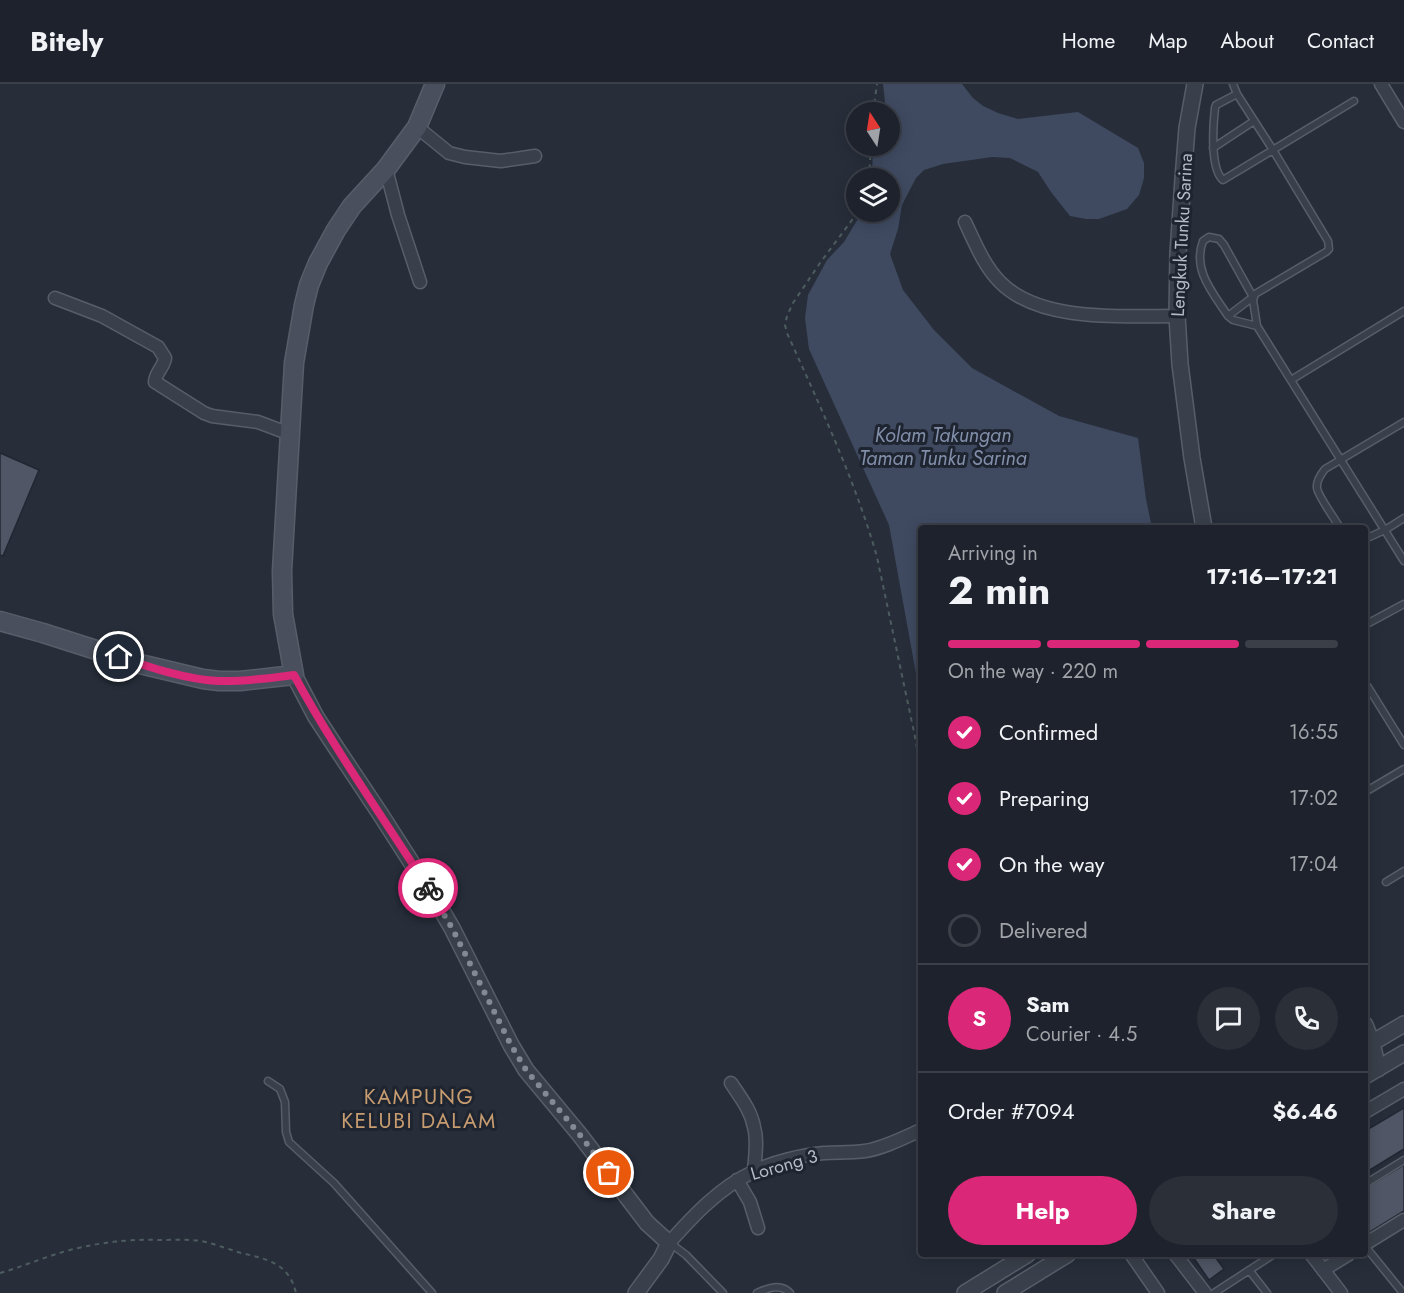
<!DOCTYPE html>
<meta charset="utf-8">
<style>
body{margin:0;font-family:Jost,sans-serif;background:#2a2f38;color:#f1f3f6;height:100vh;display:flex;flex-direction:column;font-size:22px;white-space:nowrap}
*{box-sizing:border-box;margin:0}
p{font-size:20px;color:#a0a4a9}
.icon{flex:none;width:33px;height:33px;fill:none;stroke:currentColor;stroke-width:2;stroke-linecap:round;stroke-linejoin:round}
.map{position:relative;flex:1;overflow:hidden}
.panel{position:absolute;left:918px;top:441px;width:450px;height:732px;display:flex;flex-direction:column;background:#1d222c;border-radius:6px;box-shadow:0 3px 15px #0003,0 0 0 2px #3b3f48}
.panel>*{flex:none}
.needle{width:39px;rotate:348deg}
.buttons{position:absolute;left:846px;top:18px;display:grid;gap:12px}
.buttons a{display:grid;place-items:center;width:54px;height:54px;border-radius:50%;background:#1d222c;box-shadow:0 3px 15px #0003,0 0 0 2px #3b3f48;font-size:30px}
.pin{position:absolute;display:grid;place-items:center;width:51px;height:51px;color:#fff;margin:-26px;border:3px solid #fff;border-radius:50%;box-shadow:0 2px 6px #0007}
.courier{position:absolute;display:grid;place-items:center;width:60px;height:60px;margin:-30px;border:4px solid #db2777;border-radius:50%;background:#fff;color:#222;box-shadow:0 2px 8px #0007}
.head em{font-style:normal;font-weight:700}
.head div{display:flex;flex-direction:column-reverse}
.head{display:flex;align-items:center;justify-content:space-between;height:102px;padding:0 30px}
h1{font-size:39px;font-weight:700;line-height:45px}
.bar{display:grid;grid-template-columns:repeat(4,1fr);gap:9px 6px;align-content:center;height:72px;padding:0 30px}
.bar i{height:8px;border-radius:4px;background:#3b3f48}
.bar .on{background:#db2777}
.bar p{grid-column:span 4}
.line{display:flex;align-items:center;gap:15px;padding:0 30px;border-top:2px solid #3b3f48}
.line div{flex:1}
.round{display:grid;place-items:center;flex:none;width:63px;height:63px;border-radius:32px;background:#2a2f38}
ol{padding:0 30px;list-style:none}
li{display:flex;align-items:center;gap:18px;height:66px}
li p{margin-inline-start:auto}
li .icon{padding:6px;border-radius:50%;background:#db2777;color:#fff;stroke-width:4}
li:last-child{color:#a0a4a9}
li i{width:33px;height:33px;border:3px solid #3b3f48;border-radius:50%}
.button{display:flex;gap:12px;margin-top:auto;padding:12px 30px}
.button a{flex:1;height:69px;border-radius:36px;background:#db2777;color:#fff;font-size:24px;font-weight:700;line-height:69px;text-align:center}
.button a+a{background:#2a2f38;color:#f1f3f6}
header{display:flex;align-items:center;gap:36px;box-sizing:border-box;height:84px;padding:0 30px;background:#1d222c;border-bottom:2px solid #3b3f48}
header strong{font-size:28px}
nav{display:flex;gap:33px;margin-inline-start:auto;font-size:21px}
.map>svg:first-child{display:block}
.water{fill:#3f4a61}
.building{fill:#505665;stroke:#212732;stroke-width:1.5}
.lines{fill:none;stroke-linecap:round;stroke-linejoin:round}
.service-casing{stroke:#585e69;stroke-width:9}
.minor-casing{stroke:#585e69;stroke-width:15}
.tertiary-casing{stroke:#585e69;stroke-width:18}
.secondary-casing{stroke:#585e69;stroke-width:21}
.path{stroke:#4d5c5e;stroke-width:2;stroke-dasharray:4.5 4.5;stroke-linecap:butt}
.service{stroke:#3a404b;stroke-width:6}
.minor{stroke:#3a404b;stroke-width:12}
.tertiary{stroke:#3a404b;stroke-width:15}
.secondary{stroke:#494f5d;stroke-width:18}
.done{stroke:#848a95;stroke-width:6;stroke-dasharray:0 10.8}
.route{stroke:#db2777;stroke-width:8}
.labels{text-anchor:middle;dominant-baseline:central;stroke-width:6;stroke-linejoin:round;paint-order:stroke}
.street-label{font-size:18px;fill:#b6bbc6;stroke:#1f2530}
.water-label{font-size:20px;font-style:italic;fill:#828faa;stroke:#1f2530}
.quarter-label{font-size:21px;letter-spacing:1.5px;fill:#c79c70;stroke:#1f2530}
</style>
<header>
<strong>Bitely</strong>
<nav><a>Home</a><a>Map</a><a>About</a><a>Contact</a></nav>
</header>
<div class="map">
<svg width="1404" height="1209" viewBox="0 0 1404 1209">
<rect width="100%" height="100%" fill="#272e3a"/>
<!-- water -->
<path class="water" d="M883 0H962L973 14 983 22 998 29 1018 35 1078 28 1138 64 1144 79V94L1139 111 1127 125 1099 135H1086L1070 132 1051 108 1038 88 1010 74 992 73 943 80 924 86 916 94 902 121 898 145 890 170 903 206 934 246 972 284 1059 332 1138 354 1146 415 1152 444H921V617L889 441 809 265 805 234 808 211 827 176 844 158 862 128H890V94H872L873 62H890V28H880L885 18Z"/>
<!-- building -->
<path class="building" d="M0 369 39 386 3 472 0 471Z
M1404 1024V1065L1365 1089V1047Z
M1404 1081V1127L1365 1151V1104Z
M1191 1170H1213L1224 1185 1209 1196Z"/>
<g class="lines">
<!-- service casing -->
<g class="service-casing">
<path id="service" d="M1233 0 1237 10 1273 66 1328 157 1329 165 1326 168 1255 210 1253 216 1257 242 1404 477
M1237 10 1216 21 1215 24C1213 41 1210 85 1223 96L1354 17
M1213 64 1254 37
M1228 232 1253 213 1224 161 1219 155 1209 153 1203 157C1192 186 1213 209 1228 232L1233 236 1257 242
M1291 296 1404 227
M1340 444C1335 435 1318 412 1317 404 1316 397 1321 390 1325 385L1404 338
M1365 455 1385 446 1404 434
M1365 541 1404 520
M1368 603 1404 661
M1365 708 1404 685
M1386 798 1404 787
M268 997 280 1005 285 1018 286 1048 289 1058 334 1099 432 1209
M1365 1100 1404 1076
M670 1159 686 1171 723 1209
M1365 1162 1403 1209
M1249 1186 1267 1209
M757 1209C768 1204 781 1199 790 1209
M1214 1209 1274 1170"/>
</g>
<!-- minor casing -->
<g class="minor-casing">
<path id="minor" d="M1381 0 1404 38
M417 43 449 69 465 73 501 77 535 72
M386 85 398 131 420 198
M965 138C975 159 984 182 1000 198 1040 239 1124 232 1177 232
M55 214 102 232 158 263 165 274C164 283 155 289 155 298L204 329 212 332 258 338 290 350
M731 999C740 1013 751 1026 754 1043 758 1057 755 1073 754 1087
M1365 1028 1404 1005
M737 1096 750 1118 758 1144
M669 1159C693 1132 720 1103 753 1088 772 1078 802 1071 824 1069 837 1068 851 1069 865 1067 884 1064 903 1054 921 1046
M1365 1160 1404 1136
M1131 1170 1158 1209
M1175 1170 1205 1209
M1311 1170 1341 1209
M1323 1186 1349 1170"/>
</g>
<!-- tertiary casing -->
<g class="tertiary-casing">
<path id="tertiary" d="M1195 0 1187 44 1183 95 1178 169 1177 232 1180 280 1192 374 1204 444
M294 591 316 633 337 665 381 731 438 820 452 844 511 961 526 986 580 1051 647 1139 669 1159 661 1175 636 1209
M1365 941 1372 959 1378 985
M1365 963 1404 940
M1365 992 1404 969
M965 1209 1028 1170
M1005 1209 1068 1170"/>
</g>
<!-- secondary casing -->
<g class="secondary-casing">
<path id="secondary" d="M0 537 43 549 140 580 203 595 219 597H240L294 591 283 530 282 487 294 279 304 221 309 201 318 179 336 146 352 122 386 85 417 43 435 0"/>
</g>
<!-- path -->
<path class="path" d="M873 28 877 0
M869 94 871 62
M858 128 820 179 793 219 787 232 785 241 787 249C820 322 855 396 877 473L915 653 917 664 921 672
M0 1189C25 1182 49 1171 74 1165 103 1158 130 1155 160 1156 174 1156 188 1155 201 1157 215 1160 228 1165 241 1169 267 1175 289 1179 296 1209"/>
<!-- service -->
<use href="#service" class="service"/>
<!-- minor -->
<use href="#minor" class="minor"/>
<!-- tertiary -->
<use href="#tertiary" class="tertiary"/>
<!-- secondary -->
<use href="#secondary" class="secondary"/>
</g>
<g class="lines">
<!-- done -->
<path class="done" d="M428 804 452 844 511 961 526 986 580 1051 609 1089"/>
<!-- route -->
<path class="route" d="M119 573C149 583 188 596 219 597 244 598 270 594 294 591 334 665 383 733 428 804"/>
</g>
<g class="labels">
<!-- street labels -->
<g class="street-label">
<text transform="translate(1182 151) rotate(-87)">Lengkuk Tunku Sarina</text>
<text transform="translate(784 1081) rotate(-16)">Lorong 3</text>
</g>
<!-- water labels -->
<g class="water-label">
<text x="943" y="351">Kolam Takungan<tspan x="943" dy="23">Taman Tunku Sarina</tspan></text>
</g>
<!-- quarter labels -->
<g class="quarter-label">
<text x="419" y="1013">KAMPUNG<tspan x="419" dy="24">KELUBI DALAM</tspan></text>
</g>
</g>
</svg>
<div class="buttons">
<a><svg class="needle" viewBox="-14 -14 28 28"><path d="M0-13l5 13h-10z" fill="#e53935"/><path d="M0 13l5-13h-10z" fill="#a0a4a9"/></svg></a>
<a><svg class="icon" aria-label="layers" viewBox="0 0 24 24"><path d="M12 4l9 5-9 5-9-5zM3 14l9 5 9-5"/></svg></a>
</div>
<div class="pin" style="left:609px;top:1089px;background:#ea580c"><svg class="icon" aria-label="bag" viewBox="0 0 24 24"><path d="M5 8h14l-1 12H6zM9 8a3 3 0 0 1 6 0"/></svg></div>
<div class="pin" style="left:119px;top:573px;background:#1f2937"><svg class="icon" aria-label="home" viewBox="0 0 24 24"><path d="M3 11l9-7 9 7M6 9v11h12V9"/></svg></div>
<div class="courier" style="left:428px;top:804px"><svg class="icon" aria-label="bike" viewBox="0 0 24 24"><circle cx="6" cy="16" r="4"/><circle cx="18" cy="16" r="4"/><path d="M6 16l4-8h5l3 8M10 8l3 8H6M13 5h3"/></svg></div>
<section class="panel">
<div class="head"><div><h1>2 min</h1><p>Arriving in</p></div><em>17:16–17:21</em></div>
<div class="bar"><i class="on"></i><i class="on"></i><i class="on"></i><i></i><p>On the way · 220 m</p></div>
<ol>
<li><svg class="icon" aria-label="check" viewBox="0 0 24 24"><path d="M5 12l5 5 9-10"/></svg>Confirmed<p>16:55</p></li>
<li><svg class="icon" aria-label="check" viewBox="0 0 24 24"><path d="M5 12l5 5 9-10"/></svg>Preparing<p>17:02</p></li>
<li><svg class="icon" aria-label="check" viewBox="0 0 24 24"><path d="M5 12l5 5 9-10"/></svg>On the way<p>17:04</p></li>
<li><i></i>Delivered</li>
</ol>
<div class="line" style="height:108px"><b class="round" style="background:#db2777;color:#fff">S</b><div><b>Sam</b><p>Courier · 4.5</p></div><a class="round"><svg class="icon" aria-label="chat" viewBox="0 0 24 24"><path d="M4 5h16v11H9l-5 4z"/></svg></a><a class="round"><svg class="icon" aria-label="phone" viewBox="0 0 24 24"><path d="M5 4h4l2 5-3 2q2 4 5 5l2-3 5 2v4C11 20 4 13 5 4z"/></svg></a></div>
<div class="line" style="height:78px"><div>Order #7094</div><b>$6.46</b></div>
<div class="button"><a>Help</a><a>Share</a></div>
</section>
</div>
